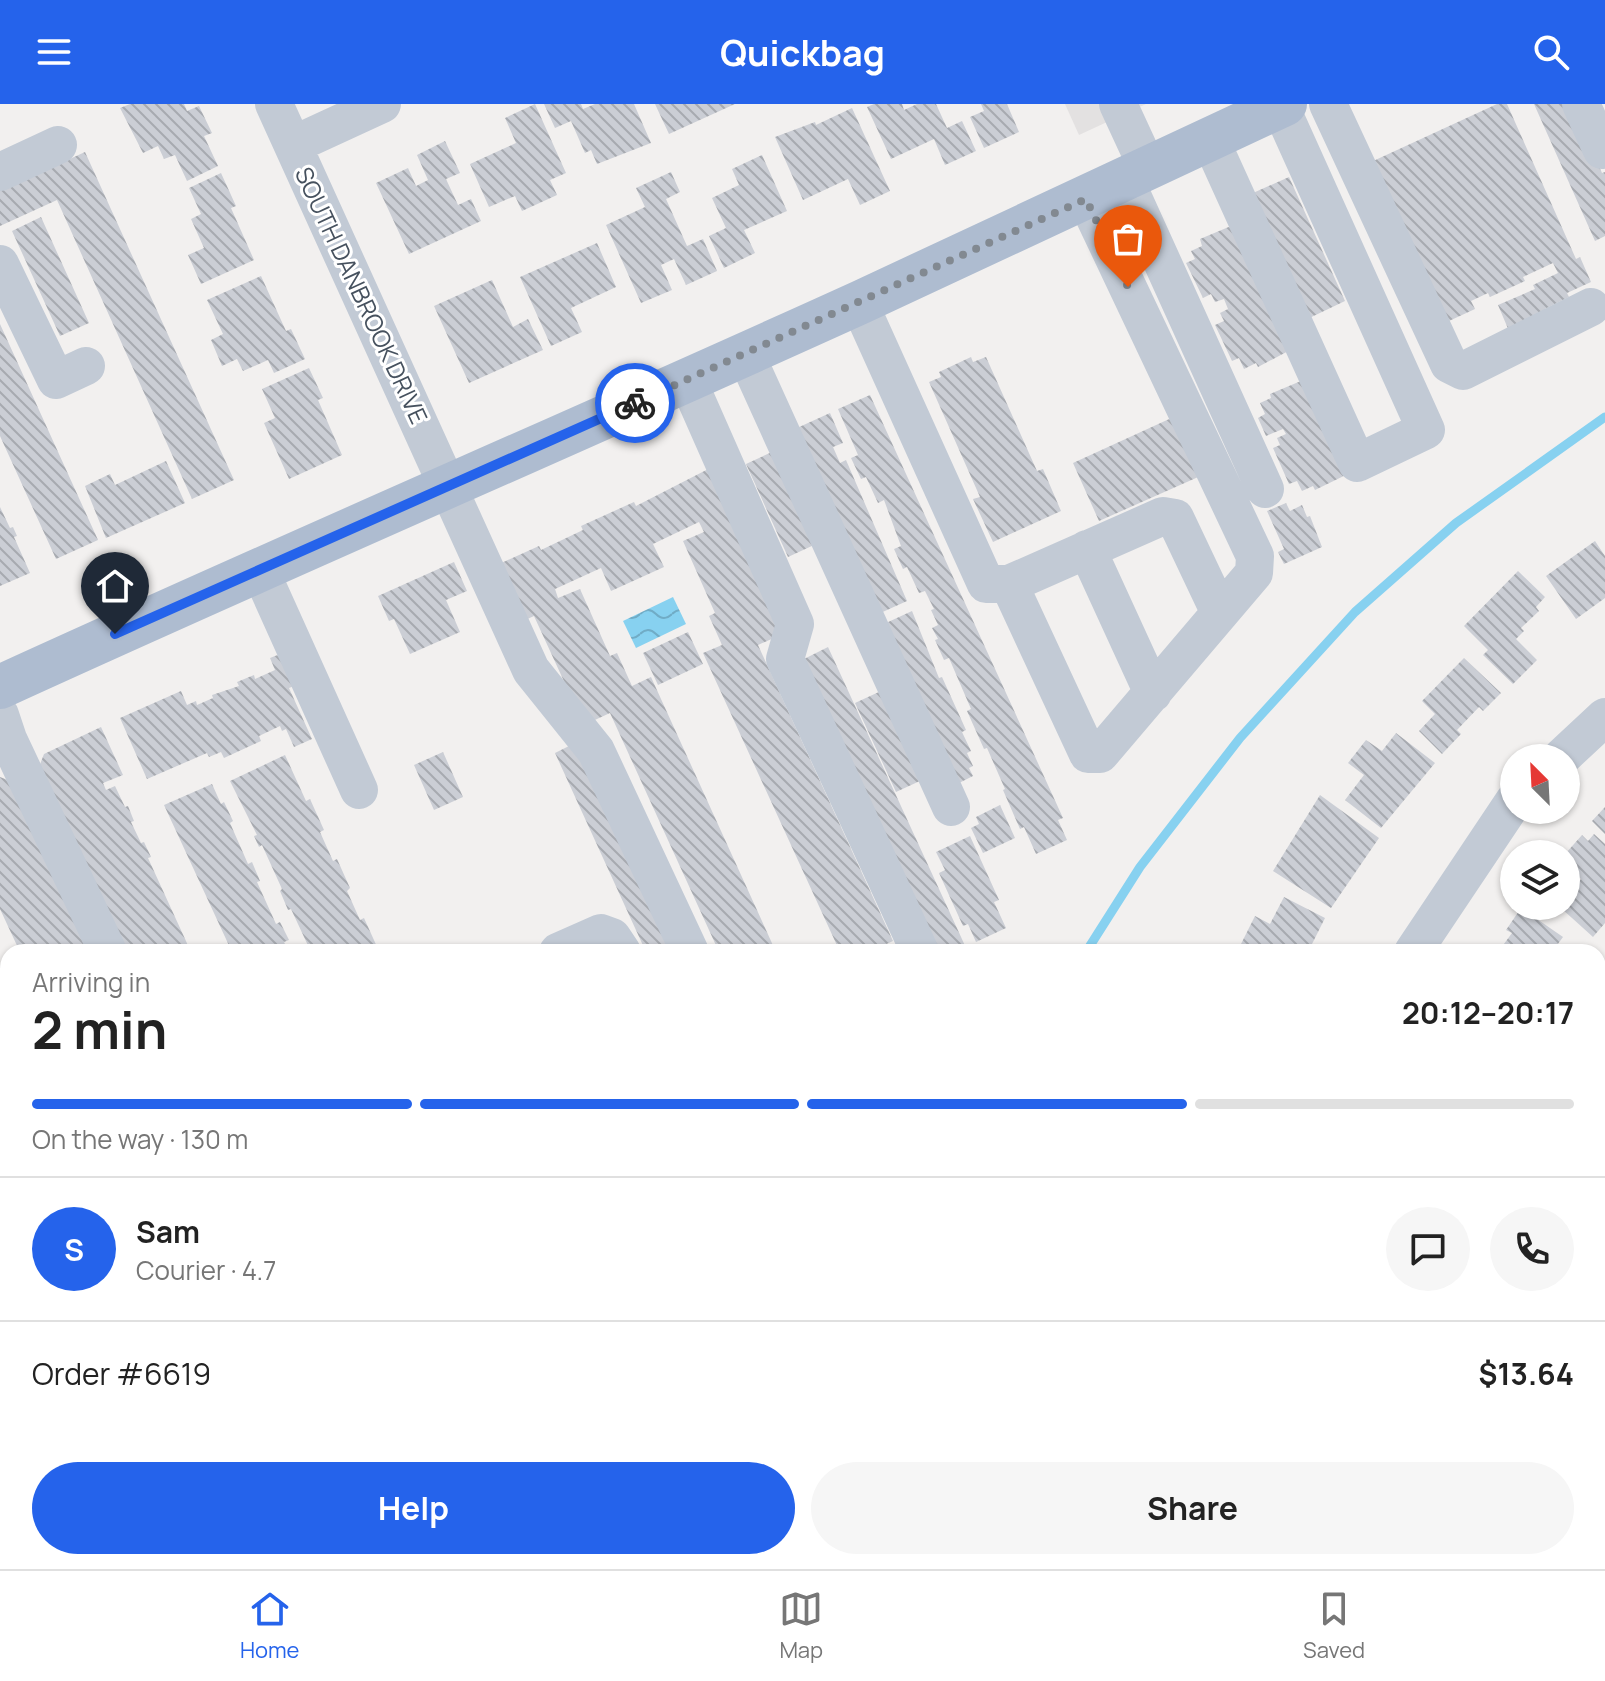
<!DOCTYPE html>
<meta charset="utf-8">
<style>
body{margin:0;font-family:Manrope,sans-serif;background:#f6f6f6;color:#222;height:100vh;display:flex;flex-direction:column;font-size:30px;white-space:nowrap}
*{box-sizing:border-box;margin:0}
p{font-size:26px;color:#767676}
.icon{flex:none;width:44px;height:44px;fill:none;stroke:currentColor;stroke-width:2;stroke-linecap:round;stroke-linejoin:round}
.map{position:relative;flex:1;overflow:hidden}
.panel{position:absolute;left:0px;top:840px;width:1606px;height:626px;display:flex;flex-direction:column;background:#fff;border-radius:24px 24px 0 0;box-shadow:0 2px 6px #0004}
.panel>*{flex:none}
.needle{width:52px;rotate:336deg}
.buttons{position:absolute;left:1500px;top:640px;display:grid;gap:16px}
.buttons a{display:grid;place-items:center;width:80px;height:80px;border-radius:50%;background:#fff;box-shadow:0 2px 6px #0004;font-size:40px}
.pin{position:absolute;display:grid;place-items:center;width:68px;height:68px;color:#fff;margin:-82px -34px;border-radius:50% 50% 50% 0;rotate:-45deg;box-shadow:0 0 8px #0007}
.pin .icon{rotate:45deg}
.courier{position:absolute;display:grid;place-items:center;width:80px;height:80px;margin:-40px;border:6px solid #2563eb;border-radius:50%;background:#fff;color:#222;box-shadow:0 2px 10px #0007}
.summary em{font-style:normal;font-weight:700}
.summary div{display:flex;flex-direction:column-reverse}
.summary{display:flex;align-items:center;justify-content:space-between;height:136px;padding:0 32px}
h1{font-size:52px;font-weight:700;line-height:60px}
.bar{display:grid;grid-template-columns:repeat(4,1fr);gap:12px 8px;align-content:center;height:96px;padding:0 32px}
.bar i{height:10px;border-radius:6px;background:#e0e0e0}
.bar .on{background:#2563eb}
.bar p{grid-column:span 4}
.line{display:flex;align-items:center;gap:20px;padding:0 32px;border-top:2px solid #e0e0e0}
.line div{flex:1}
.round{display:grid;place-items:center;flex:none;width:84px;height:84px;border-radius:42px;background:#f6f6f6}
.cta{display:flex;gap:16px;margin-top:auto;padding:16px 32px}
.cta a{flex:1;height:92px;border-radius:48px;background:#2563eb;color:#fff;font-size:32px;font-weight:700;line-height:92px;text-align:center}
.cta a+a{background:#f6f6f6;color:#222}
header{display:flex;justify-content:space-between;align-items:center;height:104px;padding:0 32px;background:#2563eb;color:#fff;font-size:36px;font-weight:700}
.tabs{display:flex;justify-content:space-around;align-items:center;height:112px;border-top:2px solid #e0e0e0;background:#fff;font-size:22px;color:#767676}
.tabs a{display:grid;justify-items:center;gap:4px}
.tabs .on{color:#2563eb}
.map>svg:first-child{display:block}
.education{fill:#e3e1e1}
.water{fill:url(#water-waves)}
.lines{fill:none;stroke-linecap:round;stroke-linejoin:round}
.stream{stroke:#87d1f0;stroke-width:9}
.building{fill:url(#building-back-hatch)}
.minor{stroke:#c2cad5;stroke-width:38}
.major{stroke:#aebcd0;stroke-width:44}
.done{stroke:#828991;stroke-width:8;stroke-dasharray:0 14.4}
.route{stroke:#2563eb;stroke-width:10}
.labels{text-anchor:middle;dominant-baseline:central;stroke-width:6;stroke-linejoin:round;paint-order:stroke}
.street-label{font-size:24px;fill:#46515e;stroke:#fff}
</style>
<header><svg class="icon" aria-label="menu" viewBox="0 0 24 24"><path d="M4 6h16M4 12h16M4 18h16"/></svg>Quickbag<svg class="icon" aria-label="search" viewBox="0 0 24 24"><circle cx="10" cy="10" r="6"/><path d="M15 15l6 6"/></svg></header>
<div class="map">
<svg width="1605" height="1465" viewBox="0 0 1605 1465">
<defs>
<pattern id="water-waves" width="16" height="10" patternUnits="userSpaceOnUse" patternTransform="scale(2)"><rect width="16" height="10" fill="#87d1f0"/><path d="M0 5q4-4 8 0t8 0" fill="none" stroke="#70acc6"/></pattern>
<pattern id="building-back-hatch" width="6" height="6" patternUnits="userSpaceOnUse" patternTransform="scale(2)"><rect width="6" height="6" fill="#cbced5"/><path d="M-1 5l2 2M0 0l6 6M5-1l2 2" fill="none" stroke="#a7aab0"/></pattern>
</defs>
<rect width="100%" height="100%" fill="#f2f0ef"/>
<!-- education -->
<path class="education" d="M1065 0H1146L1079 31Z"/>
<!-- water -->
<path class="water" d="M673 493 686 520 636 544 623 517Z"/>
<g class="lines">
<!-- stream -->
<path class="stream" d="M1086 848 1140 763 1240 634 1355 508 1456 419 1605 313
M805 1465 808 1458"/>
</g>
<!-- building -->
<path class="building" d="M130 0H184L187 7 199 2 212 29 204 32 218 62 187 77 175 51 164 55 158 42 143 49 120 4Z
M535 0 566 69 550 76 557 91 522 107 515 92 489 103 470 60 516 39 505 14Z
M544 0H581L583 5 595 0H634L651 39 597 60 591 46 585 49 571 17 555 24Z
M655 0H735L669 30Z
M874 0H902L904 6 917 0H936L947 24 962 17 976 47 945 61 934 35 891 55 867 3Z
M981 0H1007L1019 28 984 44 970 13 984 7Z
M1497 0H1507L1576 155 1580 153 1591 178 1567 189 1569 193 1545 205 1547 210 1509 227 1498 201 1535 185 1533 181 1558 169 1553 159 1523 173 1525 177 1490 193 1488 189 1471 197 1475 205 1449 217 1371 58Z
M1534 0H1571L1602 69 1605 68V132L1595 137Z
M852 4 890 87 860 101 848 75 803 96 775 33 815 18 816 21Z
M445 37 460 69 446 75 458 101 471 95 481 117 409 150 376 79 408 64 416 82 428 76 417 51Z
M85 48 234 376 192 395 57 96 0 122V87Z
M762 51 787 107 744 126 755 149 724 164 709 132 726 124 712 94 739 81 732 65Z
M671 68 680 88 666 95 687 142 703 135 717 167 686 181 674 155 661 161 672 186 641 199 606 121 645 103 636 84Z
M221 69 236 102 231 104 254 156 201 180 188 151 204 144 191 115 201 110 189 84Z
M1289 73 1345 197 1301 218 1244 93Z
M41 113 89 219 60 232 12 127Z
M1231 122 1294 244 1258 263 1256 259 1244 265 1239 254 1232 257 1215 221 1224 217 1220 209 1228 205 1224 195 1215 198 1211 190 1203 194 1186 159 1195 155 1191 147 1202 142 1200 135Z
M597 139 616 183 571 204 582 228 551 242 520 173Z
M261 172 286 227 291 225 305 255 274 269 268 256 243 267 237 255 222 262 211 236 223 230 207 196Z
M492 176 513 223 528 215 543 246 469 279 434 202Z
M0 220 98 436 56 455 0 332Z
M971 253 973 258 986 253 1037 367 1043 365 1061 407 993 438 973 395 980 393 929 278 941 273 939 268Z
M309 264 323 294 318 296 342 351 289 375 264 319 275 314 262 285Z
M1308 274 1352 368 1315 386 1313 382 1302 387 1297 377 1289 380 1273 344 1280 341 1277 334 1286 330 1283 325 1266 332 1258 314 1265 310 1260 299 1271 294 1270 290Z
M870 291 1063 714 1058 716 1067 736 1036 750 1024 723 1020 725 1003 686 1005 685 987 644 984 645 967 607 971 605 949 554 944 556 935 536 938 535 932 524 938 521 931 506 934 505 925 487 919 489 907 463 903 465 894 445 901 442 884 396 878 399 866 373 861 375 851 354 858 351 838 305Z
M830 309 843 339 833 343 840 359 846 356 907 497 876 511 797 324Z
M1178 311 1205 370 1099 417 1073 359Z
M772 348 814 441 788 453 746 360Z
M166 357 185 399 106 434 85 382 110 370 115 381Z
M718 360 783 530 758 541 893 837 869 848H840L703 549 722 541 709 512 715 509 683 437 704 428 699 418 653 440 664 463 611 487 601 464 555 485 558 494 580 485 610 552 617 549 632 582 651 573 776 848H719L610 609 584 621 534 512 523 517 497 461 539 442 541 446 583 426 581 422 634 398 636 402Z
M1286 399 1290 407 1302 401 1307 413 1310 412 1322 443 1284 460 1278 448 1284 445 1267 407Z
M0 403 10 424 13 423 17 432 14 433 30 469 0 482Z
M1595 437 1605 452V494L1576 515 1546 472Z
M454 458 467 487 446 496 460 528 410 550 394 515 389 517 378 492Z
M1518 467 1545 493 1536 503 1539 507 1521 524 1524 527 1516 535 1537 556 1513 580 1483 551 1488 546 1464 522Z
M912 507 939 574 942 573 966 626 962 628 971 647 967 649 973 662 969 664 973 672 959 679 886 519Z
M688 528 703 560 658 581 643 549Z
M828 543 967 846 937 848 804 555Z
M280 550 294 582 289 584 312 635 294 643 286 625 282 627 280 622 259 632 261 637 224 654 221 648 209 653 207 649 147 675 120 614 181 587 187 601 196 597 197 601 213 594 212 591 239 582 237 578 254 571 255 575 275 566 270 554Z
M1464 554 1501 589 1483 607 1479 603 1457 626 1461 630 1442 650 1419 627 1435 610 1422 597Z
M881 587 922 676 896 688 855 599Z
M101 623 123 671 103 679 106 686 115 682 125 703 128 702 134 717 131 718 141 739 144 738 151 753 148 754 191 848H124L39 663 44 650Z
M1396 629 1435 659 1381 724 1345 696 1364 671 1348 659 1366 636 1382 647Z
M571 641 585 648 677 848H646L555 649Z
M443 648 463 693 434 706 414 661Z
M285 651 306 697 310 695 324 726 320 728 333 757 337 755 350 784 347 787 360 816 364 814 378 845 375 848H311L291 805 288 806 280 787 282 785 262 741 259 743 254 732 257 731 230 677Z
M0 673 13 678 89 848H20L0 805Z
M212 680 221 700 224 698 233 717 230 719 248 760 252 758 260 777 257 778 276 820 280 818 289 836 284 838 289 848H232L164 701Z
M1320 691 1379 734 1331 804 1273 767Z
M1000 701 1015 734 983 749 971 724 979 720 976 713Z
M1605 703V730L1592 717Z
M1594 730 1605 740V819L1593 833 1561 804 1566 802V798L1576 787 1573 784 1581 775 1566 762V749L1582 731 1588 737Z
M970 732 999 796 994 798 1006 824 976 838 968 820 963 822 939 769 945 766 936 748Z
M1284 793 1325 814 1308 848H1257L1241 840 1255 812 1270 820Z
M1521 804 1563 833 1552 848H1498L1512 829 1506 826Z
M0 908 8 926V1051L0 1055Z
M1598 961 1605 964V1051L1598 1047Z
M0 1111 8 1129V1233L0 1216Z
M1605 1403V1461L1598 1446V1439L1605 1436 1598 1420V1406Z
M41 1458H85L88 1465H44Z
M110 1458H162L165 1465H113Z
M308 1458H433L437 1465H292Z
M643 1458H676L680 1465H628Z
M1143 1458H1255L1246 1465H1149Z
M1420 1458H1437L1440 1465H1405Z
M1525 1458H1590L1593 1465H1510Z"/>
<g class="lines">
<!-- minor -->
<path class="minor" d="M274 0 531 566 596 647 690 848
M1118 0 1148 65
M1328 0 1449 260 1463 267 1591 203
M1581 0 1602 46
M1210 35 1357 359 1426 326 1280 2
M293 41 382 0
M0 68 58 41
M1125 76 1265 385
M0 160 56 276 86 262
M859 199 986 480H1009L1088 650H1100L1254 469 1255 452 1086 95
M745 249 951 703
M687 275 795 520 785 555 920 848
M1087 445 1153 589
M259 464 359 686
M1009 480 1163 412 1175 414 1220 509
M0 611 8 635 108 848
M1561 654 1605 613
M558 848 601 829 612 833 622 848
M1413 848 1514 697
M0 882 8 899
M0 1068 8 1064
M0 1104 8 1102
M1598 1130 1605 1133
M1327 1458 1330 1465
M194 1465 199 1458
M594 1465 610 1458
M937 1465 950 1458"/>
<!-- major -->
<path class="major" d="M0 583C286 452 575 328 861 198 1003 133 1143 65 1285 0"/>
</g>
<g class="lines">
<!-- done -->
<path class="done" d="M635 299 1086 95 1128 183"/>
<!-- route -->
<path class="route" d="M115 530 635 299"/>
</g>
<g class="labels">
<!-- street labels -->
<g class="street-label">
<text transform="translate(362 191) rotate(65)">SOUTH DANBROOK DRIVE</text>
</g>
</g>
</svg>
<div class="buttons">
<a><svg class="needle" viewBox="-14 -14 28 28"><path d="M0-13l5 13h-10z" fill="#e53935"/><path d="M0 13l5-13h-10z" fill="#767676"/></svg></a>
<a><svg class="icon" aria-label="layers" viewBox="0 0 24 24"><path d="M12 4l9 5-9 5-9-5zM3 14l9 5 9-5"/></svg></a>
</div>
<div class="pin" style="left:1128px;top:183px;background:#ea580c"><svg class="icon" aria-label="bag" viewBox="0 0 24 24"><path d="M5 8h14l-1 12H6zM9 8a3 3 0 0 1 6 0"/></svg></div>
<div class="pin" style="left:115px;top:530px;background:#1f2937"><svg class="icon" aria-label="home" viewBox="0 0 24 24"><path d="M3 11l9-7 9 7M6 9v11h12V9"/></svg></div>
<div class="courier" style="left:635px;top:299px"><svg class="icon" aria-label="bike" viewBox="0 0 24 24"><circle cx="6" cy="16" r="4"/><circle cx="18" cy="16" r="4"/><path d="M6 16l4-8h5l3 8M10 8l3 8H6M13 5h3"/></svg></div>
<section class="panel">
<div class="summary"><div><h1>2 min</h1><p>Arriving in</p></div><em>20:12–20:17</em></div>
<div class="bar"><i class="on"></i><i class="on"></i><i class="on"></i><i></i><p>On the way · 130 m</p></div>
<div class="line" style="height:144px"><b class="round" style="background:#2563eb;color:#fff">S</b><div><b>Sam</b><p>Courier · 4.7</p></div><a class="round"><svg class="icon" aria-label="chat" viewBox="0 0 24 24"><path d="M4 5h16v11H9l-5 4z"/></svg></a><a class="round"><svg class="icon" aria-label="phone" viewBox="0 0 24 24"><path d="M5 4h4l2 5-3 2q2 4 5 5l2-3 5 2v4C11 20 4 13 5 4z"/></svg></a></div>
<div class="line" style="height:104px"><div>Order #6619</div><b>$13.64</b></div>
<div class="cta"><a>Help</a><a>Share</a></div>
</section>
</div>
<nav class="tabs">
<a class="on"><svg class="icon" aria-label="home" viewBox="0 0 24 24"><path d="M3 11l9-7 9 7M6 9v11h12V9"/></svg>Home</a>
<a><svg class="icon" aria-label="map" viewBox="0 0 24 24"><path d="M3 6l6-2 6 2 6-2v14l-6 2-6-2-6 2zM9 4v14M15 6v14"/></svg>Map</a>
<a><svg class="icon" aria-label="saved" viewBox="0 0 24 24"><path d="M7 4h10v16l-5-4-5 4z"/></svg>Saved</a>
</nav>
